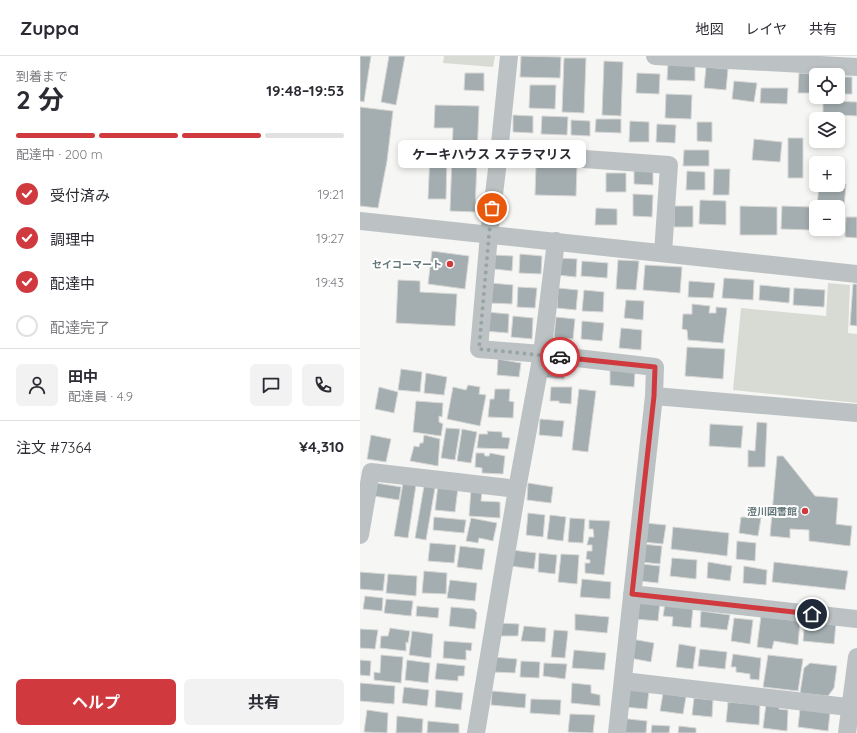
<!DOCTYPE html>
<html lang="ja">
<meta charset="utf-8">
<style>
body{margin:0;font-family:Quicksand,"Noto Sans JP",sans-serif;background:#f2f2f3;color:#2b2b33;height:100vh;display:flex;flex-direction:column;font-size:15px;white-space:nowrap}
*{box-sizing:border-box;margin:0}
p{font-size:13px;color:#7c7c81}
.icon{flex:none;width:22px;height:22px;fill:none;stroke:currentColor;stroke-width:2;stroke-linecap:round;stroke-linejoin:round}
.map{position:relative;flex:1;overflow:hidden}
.details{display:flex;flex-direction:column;background:#fff;width:360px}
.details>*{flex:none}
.tools{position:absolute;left:449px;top:12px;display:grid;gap:8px}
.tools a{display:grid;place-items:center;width:36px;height:36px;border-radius:6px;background:#fff;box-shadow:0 2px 6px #0003;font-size:20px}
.pin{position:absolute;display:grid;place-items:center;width:34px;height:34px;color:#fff;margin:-17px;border:2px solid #fff;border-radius:50%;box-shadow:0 1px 4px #0007}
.courier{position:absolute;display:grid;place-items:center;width:40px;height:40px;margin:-20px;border:3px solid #d03a3e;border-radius:50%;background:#fff;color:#222;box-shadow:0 1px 5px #0007}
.bubble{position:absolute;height:28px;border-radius:6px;background:#fff;box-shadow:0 2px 6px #0003;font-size:13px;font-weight:700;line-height:28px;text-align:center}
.summary em{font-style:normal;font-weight:700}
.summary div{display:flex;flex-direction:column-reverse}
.summary{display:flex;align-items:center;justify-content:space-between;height:68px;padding:0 16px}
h1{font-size:26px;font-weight:700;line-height:30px}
.bar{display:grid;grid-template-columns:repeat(4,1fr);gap:6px 4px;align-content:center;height:48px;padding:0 16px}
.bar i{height:5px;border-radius:3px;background:#e1e1e2}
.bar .current{background:#d03a3e}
.bar p{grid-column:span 4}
.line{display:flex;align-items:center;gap:10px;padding:0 16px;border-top:1px solid #e1e1e2}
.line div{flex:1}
.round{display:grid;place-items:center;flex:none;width:42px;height:42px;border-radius:6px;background:#f2f2f3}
ol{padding:0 16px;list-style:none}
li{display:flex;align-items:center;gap:12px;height:44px}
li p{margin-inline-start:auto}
li .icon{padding:4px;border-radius:50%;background:#d03a3e;color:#fff;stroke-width:4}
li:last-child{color:#7c7c81}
li i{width:22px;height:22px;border:2px solid #e1e1e2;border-radius:50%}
.primary-button{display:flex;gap:8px;margin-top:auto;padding:8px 16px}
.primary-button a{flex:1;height:46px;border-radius:6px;background:#d03a3e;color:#fff;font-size:16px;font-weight:700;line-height:46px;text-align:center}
.primary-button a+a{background:#f2f2f3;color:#2b2b33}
header{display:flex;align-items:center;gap:24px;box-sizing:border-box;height:56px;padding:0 20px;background:#fff;border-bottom:1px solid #e1e1e2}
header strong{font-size:19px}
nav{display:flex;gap:22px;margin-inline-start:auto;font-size:14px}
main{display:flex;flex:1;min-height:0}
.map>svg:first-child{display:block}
.green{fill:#d8dbd3}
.building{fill:#a4aeb0;stroke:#d8d7d6}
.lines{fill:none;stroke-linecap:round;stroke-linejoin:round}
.street{stroke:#bcc2c3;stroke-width:18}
.done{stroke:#98a4a5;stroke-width:4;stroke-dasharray:0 7.2}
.route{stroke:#d03a3e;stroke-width:5}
.poi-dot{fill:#d03a3e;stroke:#fff;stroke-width:1.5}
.labels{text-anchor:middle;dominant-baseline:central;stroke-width:4;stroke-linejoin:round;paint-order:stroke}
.poi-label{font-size:10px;font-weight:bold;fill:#65787b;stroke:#fff;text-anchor:end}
</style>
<header>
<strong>Zuppa</strong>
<nav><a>地図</a><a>レイヤ</a><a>共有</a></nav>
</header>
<main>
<section class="details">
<div class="summary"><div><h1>2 分</h1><p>到着まで</p></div><em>19:48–19:53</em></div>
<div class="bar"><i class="current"></i><i class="current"></i><i class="current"></i><i></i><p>配達中 · 200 m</p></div>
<ol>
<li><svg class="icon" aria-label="check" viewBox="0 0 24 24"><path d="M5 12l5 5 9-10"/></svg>受付済み<p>19:21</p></li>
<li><svg class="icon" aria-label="check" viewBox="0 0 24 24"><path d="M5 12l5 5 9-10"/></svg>調理中<p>19:27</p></li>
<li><svg class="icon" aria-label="check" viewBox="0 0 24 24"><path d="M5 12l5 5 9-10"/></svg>配達中<p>19:43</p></li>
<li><i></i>配達完了</li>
</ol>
<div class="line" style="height:72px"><a class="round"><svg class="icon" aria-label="person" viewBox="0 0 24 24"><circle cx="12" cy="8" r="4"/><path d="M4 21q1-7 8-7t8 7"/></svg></a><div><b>田中</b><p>配達員 · 4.9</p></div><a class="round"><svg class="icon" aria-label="chat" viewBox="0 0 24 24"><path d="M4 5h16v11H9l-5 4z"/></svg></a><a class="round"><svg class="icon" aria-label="phone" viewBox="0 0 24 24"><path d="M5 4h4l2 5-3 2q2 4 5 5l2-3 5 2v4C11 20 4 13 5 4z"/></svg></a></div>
<div class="line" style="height:52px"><div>注文 #7364</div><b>¥4,310</b></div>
<div class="primary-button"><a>ヘルプ</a><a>共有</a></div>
</section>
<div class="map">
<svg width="497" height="677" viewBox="0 0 497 677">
<rect width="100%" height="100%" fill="#f6f6f4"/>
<!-- green -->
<path class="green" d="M84 0H135L133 11 83 7Z
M468 227 490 229 488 277 497 278V347L373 334 381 252 466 260Z"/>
<!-- building -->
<path class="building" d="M0 0H11L4 46 0 45Z
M29 0H45L36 49 21 46Z
M161 0 201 1 200 22 160 21Z
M204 2H226L224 57 202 56Z
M244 5 263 6 261 60 242 59Z
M308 7H335V25L307 24Z
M346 11 368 13 366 34 344 32Z
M105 17H124V35L104 34Z
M277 17 300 18 299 38 276 37Z
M439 17 462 18V19H456V37H438Z
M478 21H492V38H478Z
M374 25 397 27 394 46 372 43Z
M170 29H196L195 53 169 52Z
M401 32H428L427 48 400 47Z
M306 38 332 39 331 63 305 62Z
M463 45 497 46V60L463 58Z
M75 49 119 50 115 156 90 155 93 72H74Z
M0 51 33 55 27 105 18 152 0 150Z
M153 59 173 60V77L153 76Z
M182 60 208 61 207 79 181 78Z
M236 63H261V77L235 76Z
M211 64 230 65V80L211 79Z
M270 65 289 66V86H269Z
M337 66H352V86L337 85Z
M297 68 316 69 315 87 296 86Z
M428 82H443V122H428Z
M394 83 422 86 420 106 392 104Z
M324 94H349V110H323Z
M70 97 87 98 86 143H68Z
M176 109 217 110 216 140 175 139Z
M274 110H293V129L274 128Z
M354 113H370L369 139H353Z
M327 115 345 116V134H326Z
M246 117H266V136H246Z
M478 128H486L482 177 455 174 456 167V173H478V151H457L459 129H478Z
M273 138 293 139 292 161 273 160Z
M340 144 366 145V169L339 168Z
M314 150H333V171H314Z
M380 150 417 151V179H380Z
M422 150 451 151 450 174 421 173Z
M236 152 257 153V169H235Z
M486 161H497V182L485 181Z
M72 195 109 200 105 233 68 228Z
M160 198 182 200 181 218 159 217Z
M135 199 153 200 152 215 134 213Z
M199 202 217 203 216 221 197 219Z
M258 204 279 205 276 234 256 233Z
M222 205 248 207 247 222 221 220Z
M285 209 322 211 320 237 283 234Z
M364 222 394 224 393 244 362 242Z
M38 224 60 225V236L97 238 95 270 36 267Z
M329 225 355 227 353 242 328 241Z
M131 227 153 229 152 248 129 247Z
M493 228H497V270L490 269Z
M400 229 430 232 429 247 399 244Z
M158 231 177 232 175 252 157 251Z
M198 232 218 234 216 254 197 252Z
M434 232 465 234 464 251 433 249Z
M224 234 244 236 243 256 222 255Z
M266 244 284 245 283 264 264 262Z
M332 248 350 250 349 257H356V251L367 252 363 287 328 284 327 274 322 273 323 258H332Z
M126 256 149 258 148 277 124 275Z
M153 260 173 262 172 283 151 281Z
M196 261 215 263 213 283 194 281Z
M222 265 244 267 242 285 221 283Z
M261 272 282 274 281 294 259 292Z
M327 291 365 293 363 323 325 320Z
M138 303 161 307 159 321 137 319Z
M183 306 205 309 204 323 181 321Z
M41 313 62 316 60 336 38 334Z
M250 313 275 316 274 331 250 329Z
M66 317 87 321 84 339 64 337Z
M108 329 120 331 119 338 126 339 120 370 87 363 93 331 106 334Z
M19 331 38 336 34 357 15 353Z
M191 331H212L211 348 199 347V345H190Z
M135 333H150L149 345 154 346 153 362 128 361 130 343H134Z
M219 333 236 335 228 396 212 394Z
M56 345 83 347 82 361 79 360V366L83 368 81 380 53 376Z
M180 363 204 365 202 381 179 379Z
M397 366 407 367 405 411H388V394L395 395Z
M350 368 383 370 381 392 349 390Z
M86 372 100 373 95 404 81 402Z
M102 373 117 376 111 407 97 405Z
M127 375 142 376V381L150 382 148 393 117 392 119 378H128Z
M11 379 31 383 26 406 7 403Z
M64 379 80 383 78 410 50 405 54 390 59 391 60 387H63Z
M116 397H124L125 400H129L130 397 145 400 143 418 122 417V412L115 411Z
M417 400H423L455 440 478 442 476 468 492 470 490 490 449 485V474L430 473V482L410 480Z
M10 426 41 431 39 444 7 439Z
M43 427 56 429 48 482 34 480Z
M168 427 193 431 191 447 167 444Z
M78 429 98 432 95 456 75 454Z
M64 430 75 432 66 484 55 482Z
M111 434 122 435 121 445 140 446V462L109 460Z
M168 457 185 459 183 481 166 479Z
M190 459 206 461 203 485 187 483Z
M74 461 106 464 104 477 73 474Z
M381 461 401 462 398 480 379 477Z
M111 462 137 467 133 485 119 482 118 487 106 485Z
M210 462 225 463 223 487 208 486Z
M229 464 250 465 244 519 225 517V507H230V504L226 503 227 495H232V489H227L229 481H234L233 473H229Z
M285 467 306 469 303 488 283 486Z
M313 471 369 477 367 500 311 493Z
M377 485 396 487 395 505 376 503Z
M70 487 96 489 94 507 68 505Z
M282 488 302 490 300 508 281 506Z
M100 490 125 493 122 514 97 511Z
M152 494 176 497 174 513 150 510Z
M179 497 197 499 195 518 178 516Z
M201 498 219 499 217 528 198 526Z
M312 502 337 504 336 523 310 520Z
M348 506 372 510 370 525 347 522Z
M414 506 488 515 485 534 412 526Z
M282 508 300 510 298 527 280 525Z
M384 510 407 514 406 529 383 527Z
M64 515 87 517 86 538 62 537Z
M0 516 25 518 23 535 0 533Z
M28 518 57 520 56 540 26 537Z
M222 523 251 526 250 543 220 541Z
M90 524 117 527 115 545 87 542Z
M5 540 23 542 22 555 3 553Z
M26 543 53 545 51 560 24 557Z
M277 544 300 546 298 565 275 563Z
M305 548 333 552 331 572 312 570 313 561 303 560Z
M57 550 79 552 78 562 56 560Z
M91 551 114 553 117 557 115 573 89 570Z
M341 555 370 559 367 574 340 571Z
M215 558 249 561 247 577 215 574Z
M401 560 440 565 438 589 414 585 412 593 397 591Z
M374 562 393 564 390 588 371 585Z
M445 563 476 567 474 588 443 585Z
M137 567 159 568 158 580H136Z
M164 570 186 572 185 586 161 585Z
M30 572 50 575 48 587 46 586V595L20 592 21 580H28Z
M0 573 18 574 15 593 0 592Z
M194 574 208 575 205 602 191 601Z
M52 575 73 578 71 602 49 599Z
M272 583 294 587 291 606 270 602Z
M84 585 112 587 111 595 106 594V604L83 602Z
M319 588 336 591 333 613 316 611Z
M340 593 367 596 365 613 338 610Z
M214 594 246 597 244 614 212 612Z
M373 598 401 602 399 624 390 623V618L376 616V611H371Z
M21 599 43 601 41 627 14 624V616L20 617Z
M408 599 443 603 438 635 403 631Z
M133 601 157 603 155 617 132 616Z
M0 604 11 605 10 620 0 619Z
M47 604 70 607 68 627 45 624Z
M161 605 180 606 179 622 160 621Z
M77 607 105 610 104 620H98V625L75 623Z
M184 607 207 608 205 623 183 620Z
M450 607 477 610 474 632 468 640 440 637 444 612Z
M0 627 35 630 34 648 0 645Z
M212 627 231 629V637L240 639V650L211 647Z
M44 631 69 634 67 650 42 647Z
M265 632 289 634 287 653 263 651Z
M76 634 103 637 101 654 75 651Z
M132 635 166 638 165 652 131 649Z
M303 637 326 641 323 658 300 655Z
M334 642 353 644 352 661 332 659Z
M171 643 201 644 200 659 170 657Z
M368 646 400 649 399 669 366 666Z
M406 648 419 649V653L428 654 427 675 403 672Z
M440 653 470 657 468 675 438 671Z
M7 654 28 657 27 677 4 676Z
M210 658 235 659 233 677 208 676Z
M37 660 63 663 62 677H36Z
M260 662 287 665 286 677H259Z
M68 665 99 668V677H67Z
M292 669 310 670 309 677H291Z
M319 670 336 672V677H318Z"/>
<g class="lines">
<!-- street -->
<path class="street" d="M149 0 139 97 129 179 119 293 182 298 295 311 294 340 257 677
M295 0 497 11
M139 97 309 109 303 197
M0 165 497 218
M294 340 497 357
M0 479 11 416 157 433
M272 538 497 563
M263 625 497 652
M116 677 157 433 182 298 196 185
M487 677 497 601"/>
</g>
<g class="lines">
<!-- done -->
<path class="done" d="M132 152 129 179 119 293 200 301"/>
<!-- route -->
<path class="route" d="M200 301 295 311 294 340 272 538 452 558"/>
</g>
<!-- markers -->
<g class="poi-dot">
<circle cx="90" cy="208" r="4"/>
<circle cx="445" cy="455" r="4"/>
</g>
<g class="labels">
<!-- poi labels -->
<g class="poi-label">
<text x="82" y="208">セイコーマート</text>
<text x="437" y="455">澄川図書館</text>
</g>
</g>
</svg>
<div class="tools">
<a><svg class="icon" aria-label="locate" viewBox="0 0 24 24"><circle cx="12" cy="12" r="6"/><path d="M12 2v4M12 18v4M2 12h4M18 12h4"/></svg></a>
<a><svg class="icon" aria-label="layers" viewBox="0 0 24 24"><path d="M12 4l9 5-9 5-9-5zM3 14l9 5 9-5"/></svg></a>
<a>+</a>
<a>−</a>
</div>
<div class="pin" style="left:132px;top:152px;background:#ea580c"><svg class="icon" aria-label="bag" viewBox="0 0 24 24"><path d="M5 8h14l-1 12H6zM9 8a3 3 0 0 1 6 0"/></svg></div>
<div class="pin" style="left:452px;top:558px;background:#1f2937"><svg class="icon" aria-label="home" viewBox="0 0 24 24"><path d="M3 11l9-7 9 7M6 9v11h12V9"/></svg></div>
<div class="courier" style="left:200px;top:301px"><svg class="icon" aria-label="car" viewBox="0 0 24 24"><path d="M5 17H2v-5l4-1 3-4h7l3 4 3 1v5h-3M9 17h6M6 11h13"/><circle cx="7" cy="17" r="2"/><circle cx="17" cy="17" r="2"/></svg></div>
<div class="bubble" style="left:38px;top:84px;width:188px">ケーキハウス ステラマリス</div>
</div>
</main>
